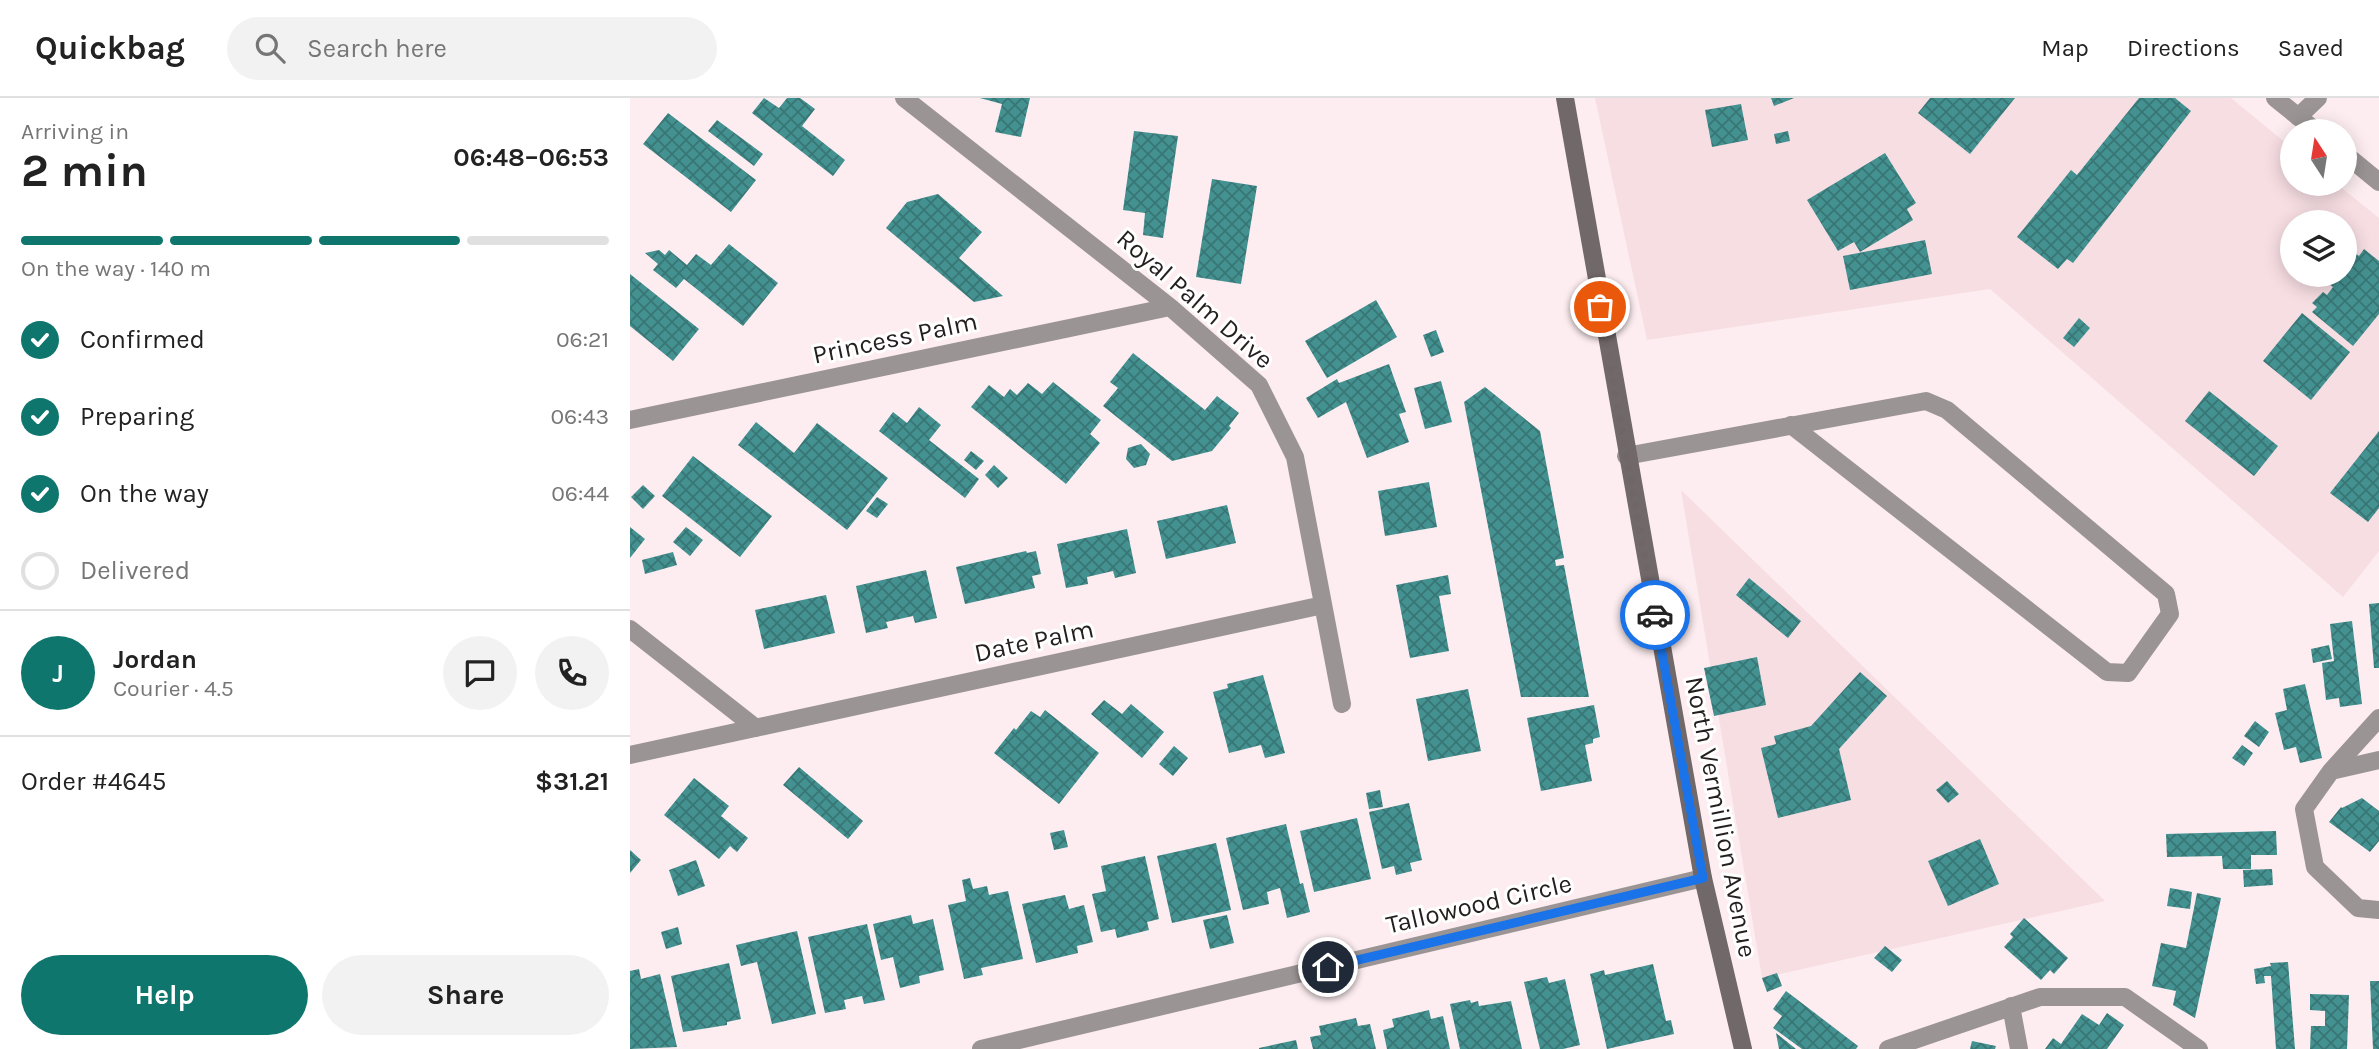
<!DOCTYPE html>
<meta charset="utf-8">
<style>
body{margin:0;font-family:Karla,sans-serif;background:#f2f2f2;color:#222;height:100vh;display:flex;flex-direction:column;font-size:26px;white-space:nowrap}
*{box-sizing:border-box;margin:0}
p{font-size:23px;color:#767676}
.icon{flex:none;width:38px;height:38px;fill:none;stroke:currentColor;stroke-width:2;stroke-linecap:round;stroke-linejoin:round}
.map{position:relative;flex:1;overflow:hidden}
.side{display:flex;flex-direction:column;background:#fff;width:630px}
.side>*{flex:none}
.needle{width:46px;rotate:348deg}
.controls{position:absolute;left:1650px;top:21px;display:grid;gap:14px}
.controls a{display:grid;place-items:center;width:77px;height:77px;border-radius:50%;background:#fff;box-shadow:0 4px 18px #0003;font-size:35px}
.pin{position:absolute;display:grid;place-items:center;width:60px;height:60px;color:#fff;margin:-30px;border:4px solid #fff;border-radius:50%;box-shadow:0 2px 7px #0007}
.courier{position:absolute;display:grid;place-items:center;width:70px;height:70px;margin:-35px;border:5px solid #1a73e8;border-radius:50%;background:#fff;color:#222;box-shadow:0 2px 9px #0007}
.headline em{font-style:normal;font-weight:700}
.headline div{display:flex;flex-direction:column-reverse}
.headline{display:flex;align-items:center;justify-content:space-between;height:119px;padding:0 21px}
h1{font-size:46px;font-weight:700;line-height:52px}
.bar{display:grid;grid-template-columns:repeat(4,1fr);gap:10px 7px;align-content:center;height:84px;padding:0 21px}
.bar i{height:9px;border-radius:5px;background:#e0e0e0}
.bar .active{background:#0f766e}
.bar p{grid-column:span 4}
.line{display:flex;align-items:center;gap:18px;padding:0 21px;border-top:2px solid #e0e0e0}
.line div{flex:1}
.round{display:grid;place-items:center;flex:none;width:74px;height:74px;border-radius:37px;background:#f2f2f2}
ol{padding:0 21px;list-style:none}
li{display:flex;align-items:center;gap:21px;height:77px}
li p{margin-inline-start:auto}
li .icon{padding:7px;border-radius:50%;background:#0f766e;color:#fff;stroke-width:4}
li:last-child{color:#767676}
li i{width:38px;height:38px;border:4px solid #e0e0e0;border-radius:50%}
.cta{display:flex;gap:14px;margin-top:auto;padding:14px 21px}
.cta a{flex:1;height:80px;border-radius:42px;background:#0f766e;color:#fff;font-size:28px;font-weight:700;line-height:80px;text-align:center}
.cta a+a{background:#f2f2f2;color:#222}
header{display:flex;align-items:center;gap:42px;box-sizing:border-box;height:98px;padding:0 35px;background:#fff;border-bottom:2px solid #e0e0e0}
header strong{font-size:33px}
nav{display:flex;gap:38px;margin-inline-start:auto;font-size:24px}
.search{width:490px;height:63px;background:#f2f2f2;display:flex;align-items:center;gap:18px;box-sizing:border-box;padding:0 24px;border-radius:38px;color:#767676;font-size:26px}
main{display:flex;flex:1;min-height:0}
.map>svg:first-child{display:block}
.built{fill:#f7dee3;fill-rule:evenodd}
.building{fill:url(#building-cross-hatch)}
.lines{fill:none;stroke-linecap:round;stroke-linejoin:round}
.lane{stroke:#9b9495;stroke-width:18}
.street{stroke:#9b9495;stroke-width:18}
.secondary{stroke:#71686a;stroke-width:18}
.done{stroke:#706668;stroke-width:7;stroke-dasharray:0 12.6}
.route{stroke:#1a73e8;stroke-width:9}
.labels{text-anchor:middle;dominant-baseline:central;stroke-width:6;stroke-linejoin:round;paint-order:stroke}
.street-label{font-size:26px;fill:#241e1f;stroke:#fff}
</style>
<header>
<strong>Quickbag</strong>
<div class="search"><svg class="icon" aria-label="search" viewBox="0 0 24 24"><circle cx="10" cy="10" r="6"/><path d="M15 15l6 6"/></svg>Search here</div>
<nav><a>Map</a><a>Directions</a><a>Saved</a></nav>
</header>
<main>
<section class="side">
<div class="headline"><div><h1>2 min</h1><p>Arriving in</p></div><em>06:48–06:53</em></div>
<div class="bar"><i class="active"></i><i class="active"></i><i class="active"></i><i></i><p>On the way · 140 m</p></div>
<ol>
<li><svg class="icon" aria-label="check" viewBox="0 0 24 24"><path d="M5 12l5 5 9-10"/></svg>Confirmed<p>06:21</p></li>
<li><svg class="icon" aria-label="check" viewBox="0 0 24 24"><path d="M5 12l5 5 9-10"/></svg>Preparing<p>06:43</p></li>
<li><svg class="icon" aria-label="check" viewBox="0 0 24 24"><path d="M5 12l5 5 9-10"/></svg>On the way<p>06:44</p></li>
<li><i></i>Delivered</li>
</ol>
<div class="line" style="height:126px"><b class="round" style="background:#0f766e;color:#fff">J</b><div><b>Jordan</b><p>Courier · 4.5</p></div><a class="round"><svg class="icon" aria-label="chat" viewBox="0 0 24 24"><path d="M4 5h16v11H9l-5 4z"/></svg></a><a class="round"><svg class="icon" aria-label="phone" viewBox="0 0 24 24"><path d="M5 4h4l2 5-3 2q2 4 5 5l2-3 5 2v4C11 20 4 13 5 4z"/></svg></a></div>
<div class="line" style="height:91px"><div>Order #4645</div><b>$31.21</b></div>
<div class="cta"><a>Help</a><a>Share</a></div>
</section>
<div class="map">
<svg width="1749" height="951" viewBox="0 0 1749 951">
<defs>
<pattern id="building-cross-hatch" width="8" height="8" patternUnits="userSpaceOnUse" patternTransform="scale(1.75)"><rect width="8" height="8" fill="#439190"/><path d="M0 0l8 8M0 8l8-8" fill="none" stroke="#387675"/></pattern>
</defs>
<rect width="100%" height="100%" fill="#fdedf0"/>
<!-- built -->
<path class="built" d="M965 0H1601L1662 50V86H1707L1749 120V453L1713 499 1360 191 1017 242ZM1662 124H1715V177H1662Z
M1051 392 1475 803 1132 880Z"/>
<!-- building -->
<path class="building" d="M134 0 149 10 157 0H170L185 11 172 28 215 62 203 78 122 15Z
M350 0H400L391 39 365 34 372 6Z
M1141 0H1164L1144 8Z
M1300 0H1385L1340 56 1288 15Z
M1509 0H1545L1561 13 1443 165 1437 161 1428 171 1387 139 1441 72 1447 77Z
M1111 6 1118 42 1082 49 1075 12Z
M38 15 126 82 101 114 13 46Z
M87 22 133 56 124 68 78 33Z
M504 33 548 38 533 140 513 137 515 115 493 112Z
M1158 33 1160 43 1146 46 1144 36Z
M1255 55 1286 105 1277 111 1283 122 1230 154 1224 144 1208 153 1177 102Z
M582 81 627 88 611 186 566 179Z
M308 96 352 134 329 160 373 198 344 204 256 130 277 104Z
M1295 142 1302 176 1220 192 1213 158Z
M99 146 148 185 113 228 54 181 46 190 23 172 28 166 15 155 29 152 35 157 39 152 57 167 66 156 81 167Z
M1734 151 1749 163V216L1723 248 1682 214 1687 209 1682 205 1693 194 1697 197 1703 189 1699 186 1706 177H1715L1720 169 1715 165 1724 154 1729 158Z
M0 176 69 231 43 263 0 228Z
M746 202 767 239 697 280 675 243Z
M1672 215 1720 254 1681 302 1633 263Z
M1449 220 1460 230 1444 249 1433 240Z
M806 232 814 254 801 259 793 237Z
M503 255 575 312 587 298 609 315 599 328 601 330 582 353 542 363 473 308 488 290 480 284Z
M759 266 776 314 769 316 779 344 737 360 716 304 688 320 676 300 707 281 709 285Z
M811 283 822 324 795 331 784 290Z
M423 284 471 322 460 336 470 345 436 386 341 309 359 287 374 299 380 291 387 297 398 285 412 296Z
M855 289 910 333 934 460 925 462 926 468 934 467 959 599H891L834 304Z
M1579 293 1648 348 1624 378 1555 323Z
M289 309 311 327 299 342 349 381 335 400 249 333 263 314 277 325Z
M126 324 164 355 187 325 258 380 217 432 108 347Z
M1749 333V410L1738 424 1700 395Z
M511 346 520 356 516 367 504 370 496 361 498 350Z
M341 353 354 363 346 372 334 362Z
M63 358 142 418 110 459 32 398Z
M364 367 378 380 368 390 355 377Z
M799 384 807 429 755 438 748 393Z
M13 387 25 398 13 411 1 399Z
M247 399 258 406 247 420 236 413Z
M597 407 606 445 536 461 527 423Z
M0 429 15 441 0 460Z
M56 429 73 442 60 458 43 444Z
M497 431 506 475 485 480 483 473 457 479 458 486 436 490 427 446Z
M396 453 397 455 406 453 411 476 402 478 405 490 335 506 326 469Z
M43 454 47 467 15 476 12 462Z
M296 472 307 520 285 525 283 518 256 524 258 530 236 535 226 488Z
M818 477 821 496 809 498 819 553 780 560 766 487Z
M1119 480 1171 523 1158 540 1106 497Z
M196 497 205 535 134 551 125 512Z
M1749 505V570H1744L1739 506Z
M1722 523 1732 606 1710 609 1709 600 1696 602 1692 565 1704 563 1700 526Z
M1699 547 1702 561 1683 565 1681 551Z
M1127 559 1136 607 1084 618 1074 570Z
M1230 574 1257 598 1209 651 1221 702 1148 720 1131 650 1146 646 1144 638 1181 628Z
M633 577 655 655 635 660 631 647 599 655 583 594 598 590 597 586Z
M1675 586 1692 660 1670 665 1666 649 1654 652 1645 615 1657 612 1653 591Z
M838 591 851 653 798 663 786 601Z
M474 602 492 616 501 606 534 634 512 660 461 616Z
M964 607 970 639 963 641V645L955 647 962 683 911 693 897 620Z
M415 612 469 655 429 706 364 655 384 630 386 632 401 613 410 619Z
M1625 623 1639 634 1629 649 1614 638Z
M1612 647 1623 655 1614 668 1602 660Z
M544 648 558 660 543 678 529 666Z
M169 669 233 723 218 741 153 687Z
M64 680 99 708 91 718 118 740 107 754 100 748 89 761 34 717Z
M1317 683 1329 696 1318 705 1306 692Z
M750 692 753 709 739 711 736 695Z
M1732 700 1749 713V743L1740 754 1699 724 1711 709 1712 710Z
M779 705 792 762 780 765 782 773 766 777 764 768 752 771 739 714Z
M727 720 741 781 684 794 670 733Z
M656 726 670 786 673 785 680 814 657 820 650 790 637 794 639 806 613 812 596 740Z
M434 732 438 749 424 752 420 735Z
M1646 733 1647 757H1621V771H1593L1592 758 1537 759 1536 736Z
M1350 741 1369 786 1318 808 1298 763Z
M586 745 601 812 542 825 527 758Z
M0 752 11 762 0 775Z
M515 758 529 821 517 824 519 832 487 840 485 831 471 834 462 796 476 793 471 768Z
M66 762 75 788 48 798 39 772Z
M1642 771 1643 787 1614 789 1613 772Z
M340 780 343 791 357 788 359 797 378 793 393 861 351 870 353 877 334 881 318 807 336 803 332 782Z
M1540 790 1562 794 1560 811 1537 808Z
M1567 795 1591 800 1565 920 1543 907 1546 893 1522 888 1531 845 1556 850Z
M435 797 439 811 454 807 463 844 447 848 448 855 406 865 392 806Z
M281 817 283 826 303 821 314 872 289 878 290 885 270 890 263 859 251 862 243 826Z
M597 817 604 845 580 851 573 822Z
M1394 820 1438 860 1424 876 1420 872 1411 882 1374 849 1383 839 1380 836Z
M237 826 255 902 234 906 232 898 214 902 216 911 195 915 178 839Z
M48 829 52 846 36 851 31 834Z
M167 833 186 916 142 926 127 864 111 868 106 847Z
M1255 848 1272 862 1262 874 1244 860Z
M1658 864 1665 951H1646L1641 878H1634L1635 885 1626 886 1624 871 1641 868 1640 865Z
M99 865 111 921 97 924V927L53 934 41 878Z
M1023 866 1036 923 1041 922 1044 936 977 951 960 876 974 872 975 877Z
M9 871 11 881 30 876 47 949 0 951V873Z
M1147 875 1152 888 1137 894 1132 880Z
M917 879 919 885 935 881 950 947 933 951H910L894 884Z
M1740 883H1749V951H1743Z
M1156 893 1228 948 1226 951H1172L1143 930 1152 918 1143 911Z
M1680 896 1719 897 1717 951H1680L1681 928H1695V913L1680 912Z
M840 902 841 905 848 903 849 908 881 903 892 951H830L820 906Z
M799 912 801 921 813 918 820 951H757L753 932 764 929 762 921Z
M1477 915 1494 927 1477 951H1415L1423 940 1431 946 1452 916 1469 927Z
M726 920 728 928 740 926 746 951H683L680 939 691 937 689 928Z
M1146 935 1166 951H1149Z
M666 942 668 951H629V950Z
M1342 943 1366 948 1365 951H1340Z"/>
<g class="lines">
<!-- lane -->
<path class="lane" d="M996 358 1296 303 1317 312 1536 496 1540 516 1498 575 1477 574 1161 327
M1749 662 1701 673 1674 711 1685 769 1728 810 1749 812
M1701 673 1749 620
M1381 908 1389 951
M1258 951 1410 899H1495L1569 951"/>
<!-- street -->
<path class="street" d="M274 0 540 209 629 287 665 359 712 606
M1645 0 1686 33
M1668 19 1688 0
M1715 56 1749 84
M0 322 540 209
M0 531 126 630
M0 657 693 507
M351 951 1073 780"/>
<!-- secondary -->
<path class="secondary" d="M935 0 1073 780 1113 951"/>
</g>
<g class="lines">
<!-- done -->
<path class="done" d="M970 209 1025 517"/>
<!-- route -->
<path class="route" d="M698 869 1073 780 1025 517"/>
</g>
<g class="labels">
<!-- street labels -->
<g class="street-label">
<text transform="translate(565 201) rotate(41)">Royal Palm Drive</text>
<text transform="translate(265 240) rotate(-12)">Princess Palm</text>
<text transform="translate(404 543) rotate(-12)">Date Palm</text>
<text transform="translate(1091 719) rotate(79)">North Vermillion Avenue</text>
<text transform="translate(849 806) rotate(-13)">Tallowood Circle</text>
</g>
</g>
</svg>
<div class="controls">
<a><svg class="needle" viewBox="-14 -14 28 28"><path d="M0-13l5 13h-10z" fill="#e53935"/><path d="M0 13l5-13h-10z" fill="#767676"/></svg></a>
<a><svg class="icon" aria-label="layers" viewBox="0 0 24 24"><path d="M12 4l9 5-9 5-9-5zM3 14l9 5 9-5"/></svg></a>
</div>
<div class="pin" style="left:970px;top:209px;background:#ea580c"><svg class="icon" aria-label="bag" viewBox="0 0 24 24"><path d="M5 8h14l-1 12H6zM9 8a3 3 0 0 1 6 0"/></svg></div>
<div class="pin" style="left:698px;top:869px;background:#1f2937"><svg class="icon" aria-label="home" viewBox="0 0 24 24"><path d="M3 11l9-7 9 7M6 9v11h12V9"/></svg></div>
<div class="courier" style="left:1025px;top:517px"><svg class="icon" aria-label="car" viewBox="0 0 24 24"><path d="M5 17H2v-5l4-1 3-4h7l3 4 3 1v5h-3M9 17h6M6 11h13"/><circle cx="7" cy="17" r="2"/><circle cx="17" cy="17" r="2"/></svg></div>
</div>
</main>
